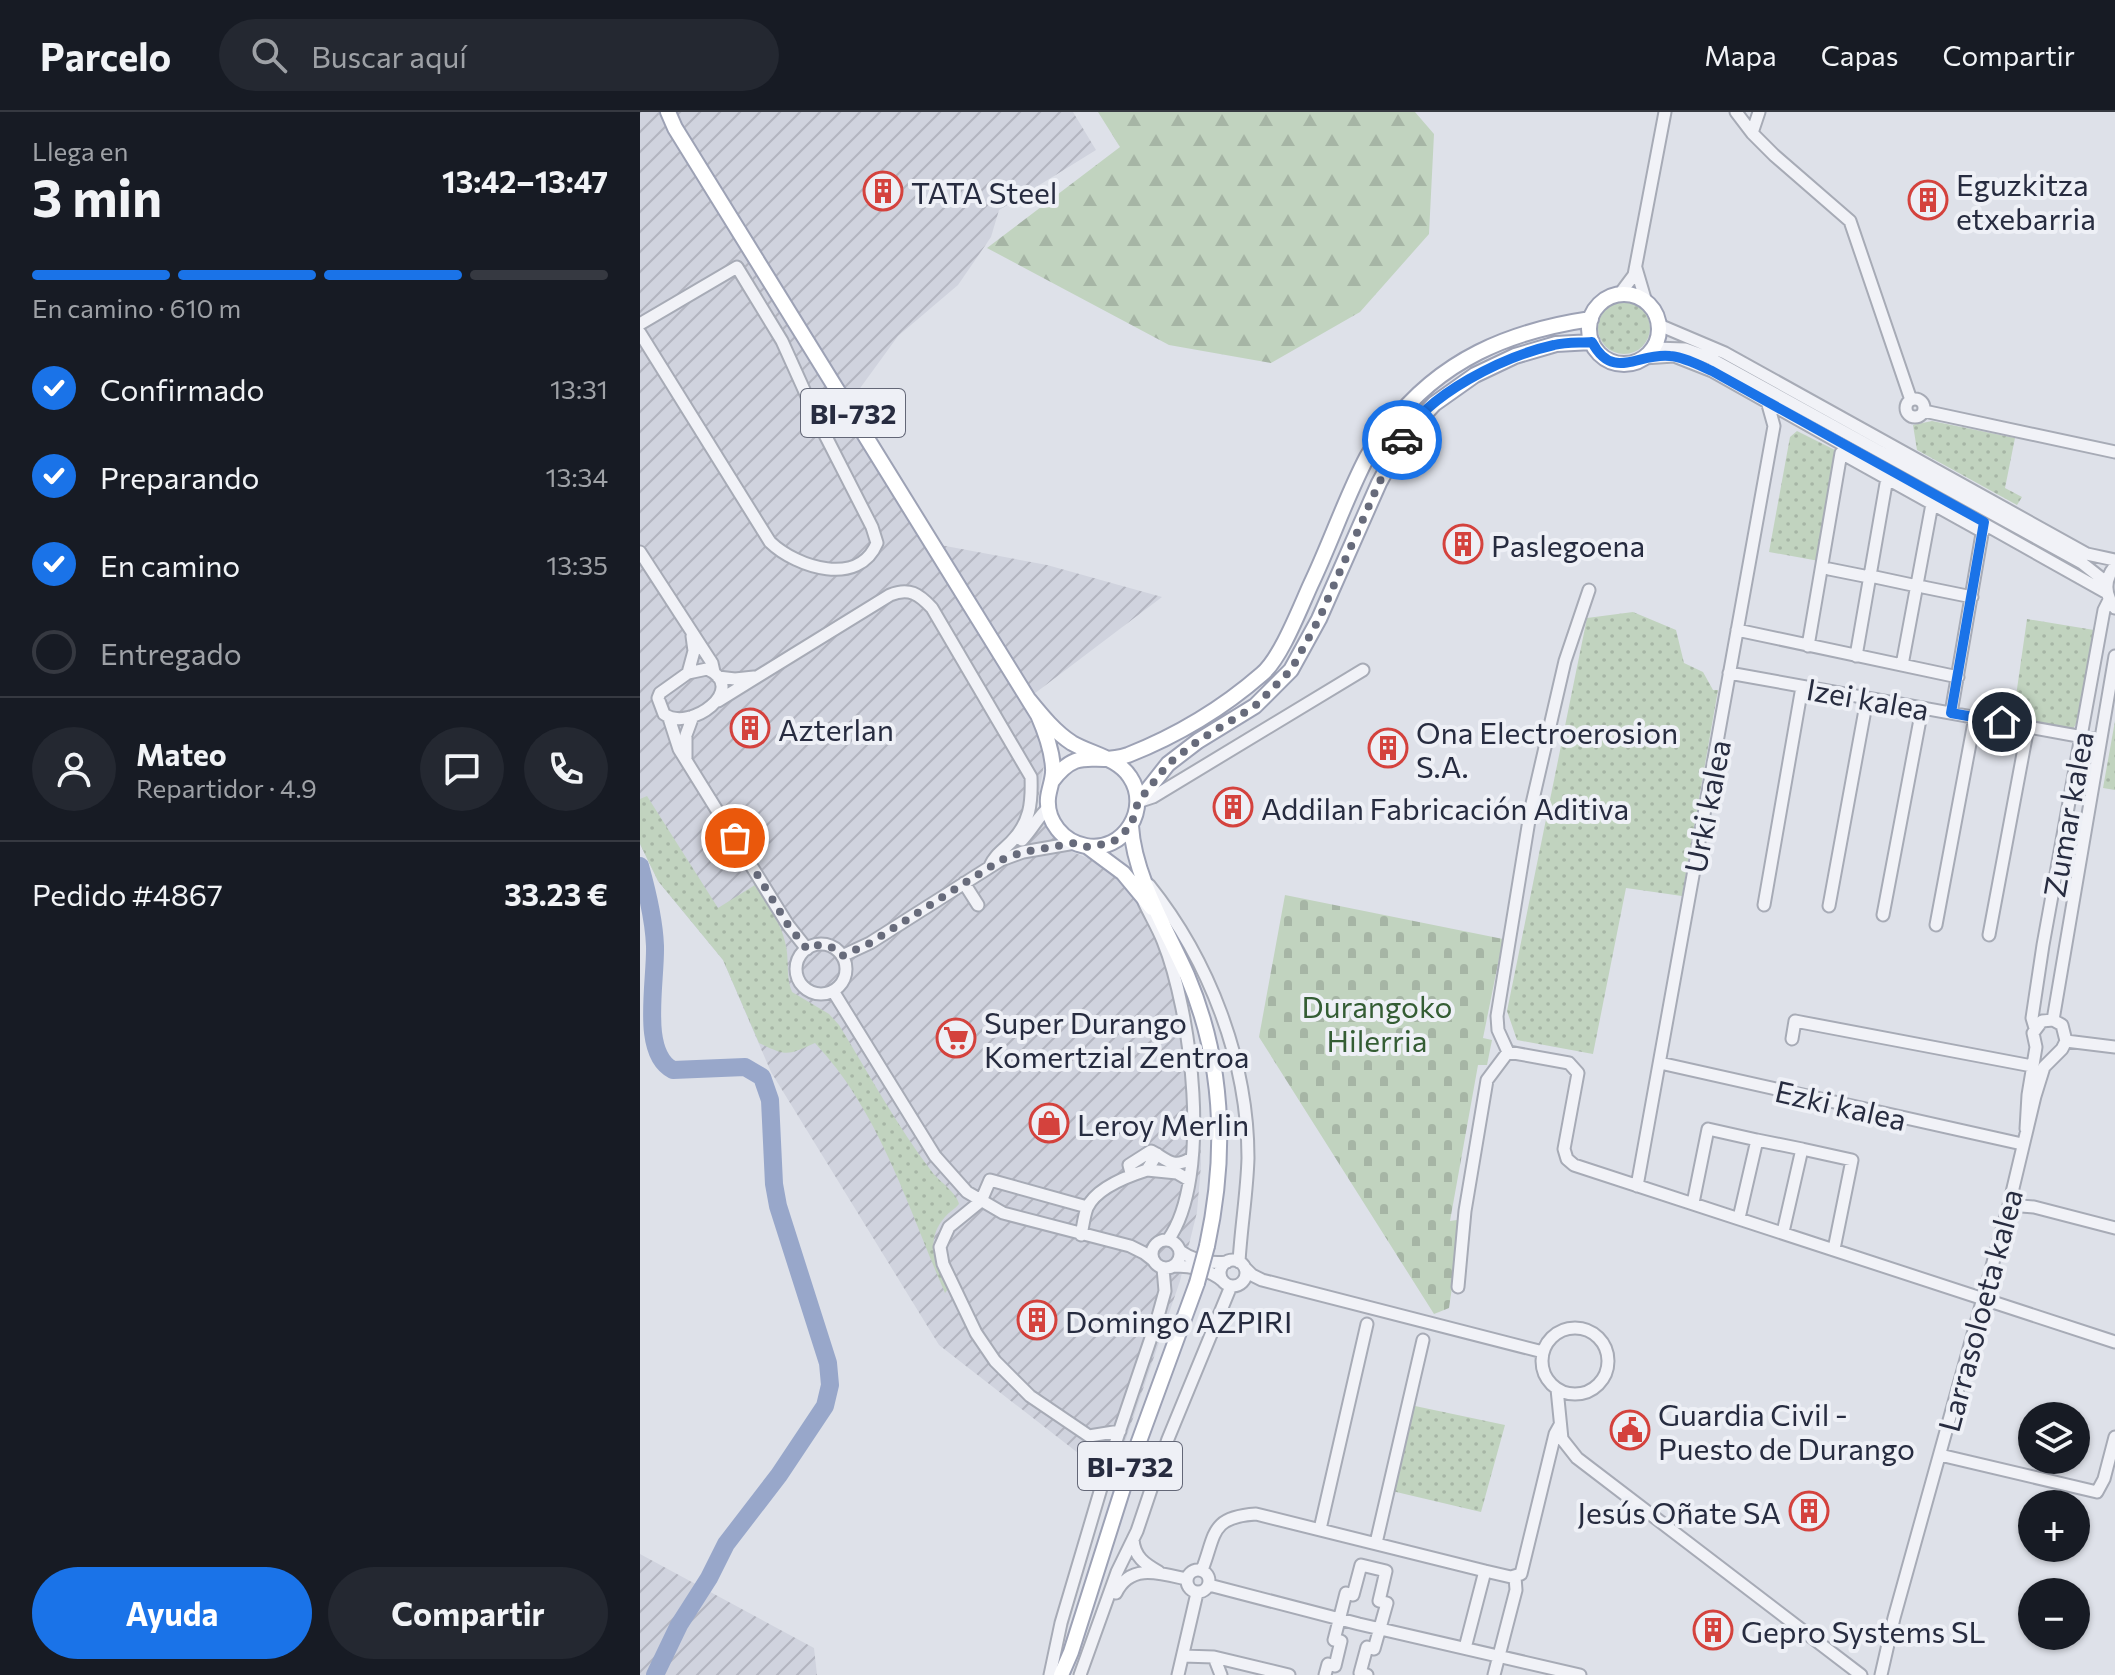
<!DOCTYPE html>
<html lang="es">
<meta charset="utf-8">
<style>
body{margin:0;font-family:Commissioner,sans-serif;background:#242831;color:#f1f3f6;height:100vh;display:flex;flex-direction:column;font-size:30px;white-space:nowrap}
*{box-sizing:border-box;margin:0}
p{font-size:26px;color:#9ea1a6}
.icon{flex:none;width:44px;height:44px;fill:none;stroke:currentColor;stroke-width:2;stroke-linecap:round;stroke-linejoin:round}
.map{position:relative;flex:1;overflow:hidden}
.sheet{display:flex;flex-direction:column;background:#171b24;width:640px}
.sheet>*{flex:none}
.controls{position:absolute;left:1378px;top:1290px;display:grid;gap:16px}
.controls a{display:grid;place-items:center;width:72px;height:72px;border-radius:50%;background:#171b24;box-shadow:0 2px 6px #0004;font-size:40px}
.pin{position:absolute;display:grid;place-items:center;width:68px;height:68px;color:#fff;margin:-34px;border:4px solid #fff;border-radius:50%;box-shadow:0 2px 8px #0007}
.courier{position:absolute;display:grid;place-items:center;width:80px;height:80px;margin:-40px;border:6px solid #1a73e8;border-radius:50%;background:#fff;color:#222;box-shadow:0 2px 10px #0007}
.summary em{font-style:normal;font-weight:700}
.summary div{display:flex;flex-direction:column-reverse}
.summary{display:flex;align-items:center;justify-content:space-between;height:136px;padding:0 32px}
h1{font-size:52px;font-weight:700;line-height:60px}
.bar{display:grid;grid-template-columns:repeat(4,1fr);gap:12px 8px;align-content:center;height:96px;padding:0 32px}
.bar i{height:10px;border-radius:6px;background:#363941}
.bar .current{background:#1a73e8}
.bar p{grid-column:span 4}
.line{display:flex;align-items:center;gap:20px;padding:0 32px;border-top:2px solid #363941}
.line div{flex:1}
.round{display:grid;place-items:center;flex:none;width:84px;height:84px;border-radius:42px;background:#242831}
ol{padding:0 32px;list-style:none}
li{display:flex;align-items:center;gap:24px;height:88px}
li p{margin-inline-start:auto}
li .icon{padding:8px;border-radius:50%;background:#1a73e8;color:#fff;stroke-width:4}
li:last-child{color:#9ea1a6}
li i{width:44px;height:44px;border:4px solid #363941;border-radius:50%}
.action{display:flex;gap:16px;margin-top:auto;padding:16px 32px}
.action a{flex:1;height:92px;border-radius:48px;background:#1a73e8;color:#fff;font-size:32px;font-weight:700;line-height:92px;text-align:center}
.action a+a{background:#242831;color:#f1f3f6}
header{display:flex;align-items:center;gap:48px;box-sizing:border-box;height:112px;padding:0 40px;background:#171b24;border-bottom:2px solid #363941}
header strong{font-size:38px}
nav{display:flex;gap:44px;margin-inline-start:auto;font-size:28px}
.search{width:560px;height:72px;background:#242831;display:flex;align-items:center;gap:20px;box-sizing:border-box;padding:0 28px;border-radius:44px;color:#9ea1a6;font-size:30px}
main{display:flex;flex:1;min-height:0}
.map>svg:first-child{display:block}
.industrial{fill:url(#industrial-furrows)}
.green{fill:url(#green-dots)}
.forest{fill:url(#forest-firs)}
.cemetery{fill:url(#cemetery-stones)}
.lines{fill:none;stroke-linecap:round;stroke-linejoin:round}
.river{stroke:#98a7ca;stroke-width:18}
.minor-casing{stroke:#a7abb6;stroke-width:15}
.major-casing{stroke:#9da2b5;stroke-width:18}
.minor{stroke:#f1f2f7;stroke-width:11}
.major{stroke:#fff;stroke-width:14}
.major-bridge-casing{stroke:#9da2b5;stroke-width:18;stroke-linecap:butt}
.major-bridge{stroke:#fff;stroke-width:14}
.done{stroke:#676b7b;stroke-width:8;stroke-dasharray:0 14.4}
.route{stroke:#1a73e8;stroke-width:10}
.labels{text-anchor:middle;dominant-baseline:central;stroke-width:8;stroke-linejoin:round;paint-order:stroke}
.shield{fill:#eef0f6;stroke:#636777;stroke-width:2}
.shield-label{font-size:28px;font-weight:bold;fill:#272c40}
.poi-label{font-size:30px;fill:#272c40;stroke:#eef0f6;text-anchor:start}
.street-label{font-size:30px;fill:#272c40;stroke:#eef0f6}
.park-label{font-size:30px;fill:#345d34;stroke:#eef0f6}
</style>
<header>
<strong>Parcelo</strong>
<div class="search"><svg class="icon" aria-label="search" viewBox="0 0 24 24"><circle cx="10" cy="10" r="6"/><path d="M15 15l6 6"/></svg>Buscar aquí</div>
<nav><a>Mapa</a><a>Capas</a><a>Compartir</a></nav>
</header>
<main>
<section class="sheet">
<div class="summary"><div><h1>3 min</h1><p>Llega en</p></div><em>13:42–13:47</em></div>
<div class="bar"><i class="current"></i><i class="current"></i><i class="current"></i><i></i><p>En camino · 610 m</p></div>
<ol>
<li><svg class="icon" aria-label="check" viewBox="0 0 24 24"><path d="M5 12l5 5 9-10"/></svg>Confirmado<p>13:31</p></li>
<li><svg class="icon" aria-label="check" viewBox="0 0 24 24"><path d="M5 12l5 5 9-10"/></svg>Preparando<p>13:34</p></li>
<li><svg class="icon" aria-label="check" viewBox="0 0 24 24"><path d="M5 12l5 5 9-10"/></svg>En camino<p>13:35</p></li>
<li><i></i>Entregado</li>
</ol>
<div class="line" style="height:144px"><a class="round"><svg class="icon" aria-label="person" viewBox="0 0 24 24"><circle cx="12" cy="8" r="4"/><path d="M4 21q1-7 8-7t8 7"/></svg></a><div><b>Mateo</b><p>Repartidor · 4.9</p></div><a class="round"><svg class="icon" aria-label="chat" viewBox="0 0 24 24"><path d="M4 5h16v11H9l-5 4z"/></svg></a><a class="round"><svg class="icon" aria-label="phone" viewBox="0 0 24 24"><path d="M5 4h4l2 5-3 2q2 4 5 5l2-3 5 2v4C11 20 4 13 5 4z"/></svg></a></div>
<div class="line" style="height:104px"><div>Pedido #4867</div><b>33.23 €</b></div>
<div class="action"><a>Ayuda</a><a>Compartir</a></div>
</section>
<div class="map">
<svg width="1475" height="1563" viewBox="0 0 1475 1563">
<defs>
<pattern id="industrial-furrows" width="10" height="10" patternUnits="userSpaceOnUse" patternTransform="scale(2)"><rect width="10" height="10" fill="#d0d3de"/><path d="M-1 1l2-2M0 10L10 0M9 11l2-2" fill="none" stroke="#b3b5c0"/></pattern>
<pattern id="green-dots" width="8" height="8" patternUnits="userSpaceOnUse" patternTransform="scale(2)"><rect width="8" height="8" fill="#c1d3bf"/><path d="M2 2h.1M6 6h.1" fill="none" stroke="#a6b5a5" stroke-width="1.8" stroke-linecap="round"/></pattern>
<pattern id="forest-firs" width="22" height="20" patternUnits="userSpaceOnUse" patternTransform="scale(2)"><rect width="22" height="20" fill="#c1d3bf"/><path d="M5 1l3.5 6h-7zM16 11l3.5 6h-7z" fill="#a6b5a5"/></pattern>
<pattern id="cemetery-stones" width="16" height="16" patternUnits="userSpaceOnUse" patternTransform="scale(2)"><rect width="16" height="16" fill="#c1d3bf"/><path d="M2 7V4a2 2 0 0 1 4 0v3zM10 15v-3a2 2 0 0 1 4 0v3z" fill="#a6b5a5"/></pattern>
</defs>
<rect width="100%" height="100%" fill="#dee1e9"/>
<!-- industrial -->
<path class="industrial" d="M0 0H433L456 38 359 98 351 125 318 173 258 224 202 301 284 430 407 453 522 485 382 591 406 641 396 699 425 737 458 750 490 777 544 884 554 943 560 999 561 1053 557 1100 540 1169 475 1359 456 1355 299 1233 131 960 83 848 18 769 0 732Z
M0 1442 174 1536 177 1563H0Z"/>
<!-- green -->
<path class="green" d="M958 216a26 26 0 1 1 52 0a26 26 0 1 1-52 0Z
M1292 309 1375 326 1365 376 1382 385 1377 393 1277 338 1273 313Z
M1157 319 1197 339 1179 449 1129 440 1150 325Z
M993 500 1036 518 1044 551 1063 560 1073 578H1078L1042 784 986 776 953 942 877 928 867 899 947 506Z
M1387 507 1454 518 1436 612 1433 617 1373 605Z
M1475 609V678L1463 676Z
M7 684 78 796 115 773C125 791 141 810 145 830 150 847 145 863 152 880L189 902 199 913C229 962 257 1014 292 1060 300 1070 317 1081 319 1092 315 1097 309 1100 305 1105 284 1128 296 1153 308 1177L305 1181C268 1096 240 1000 175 931 146 944 147 944 119 931L83 848 18 769 0 732V687Z
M775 1294 865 1313 841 1400 752 1379Z"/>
<!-- forest -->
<path class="forest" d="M458 0H775L794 22 789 122 720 200 631 251 529 233 347 136 480 35Z"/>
<!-- cemetery -->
<path class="cemetery" d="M645 783 863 827 843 926 852 928 847 953H838L810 1109 817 1108 821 1114 809 1196 794 1202 619 925Z"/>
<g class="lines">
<!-- river -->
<path class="river" d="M0 754C7 779 14 807 15 834 16 871 0 941 33 958L105 955 122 965 130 988 134 1072 138 1094 188 1251 190 1273 185 1294 139 1363 86 1432 69 1466 39 1513 15 1563"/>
<!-- minor casing -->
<g class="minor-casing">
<path id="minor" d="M1096 0 1112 21 1134 43 1210 109 1271 288
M1112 21 1119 0
M996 156 1006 190
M979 183 994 163 1025 0
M0 212 97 155 142 229 179 311 232 415 237 431C219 475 157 456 130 430L0 221
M1019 213 1085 241 1447 442 1475 448
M1014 236 1045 237 1070 246 1442 451 1466 470
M1004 246 1034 244 1072 259 1467 481
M1266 296a9 9 0 1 1 18 0a9 9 0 1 1-18 0Z
M1284 299 1475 340
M0 440 72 551 74 560
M1475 454C1464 468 1464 482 1475 496
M1189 457 1229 465
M1235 465 1277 474
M1283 475 1332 485
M1097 518 1318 565
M1168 534 1201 341 1343 420
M1216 544 1247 366
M1262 553 1292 392
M67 557C110 576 50 621 24 602L18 586 20 581 48 561Z
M48 561 54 539 52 524
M1089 561 1460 628
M78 565 95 567 114 565
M78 589 250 483C269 475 279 482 292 496L391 665C392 691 390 711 371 730 362 739 355 743 350 754
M1311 601 1343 416
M29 606 39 637 148 813 167 837
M46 646V623L53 604
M498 690 513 685 723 558
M382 728C392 718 397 706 408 696
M324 771 338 793
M509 773C569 848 608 949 608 1046 607 1081 601 1115 599 1150
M504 790C510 803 518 816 523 829 551 898 573 1065 528 1128
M1124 793 1162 575
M1189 794 1227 587
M1243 803 1282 597
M1296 813 1335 605
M1349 823 1388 615
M156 857a25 25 0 1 1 50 0a25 25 0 1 1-50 0Z
M202 844 230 831 361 748 383 740 435 731
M193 879 295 1044 327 1080 363 1101 490 1134 504 1141 513 1148
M1413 908 1475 544
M1395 916 1392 906 1403 833 1464 498 1469 488
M1152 927 1155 909 1392 954
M1426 929 1475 935
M868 940 858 918 857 904 891 696 925 549 949 478
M1020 951 1382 1032
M1162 1037 1212 1048 1194 1137
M507 1058 537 1061 549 1068
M491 1061 489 1053 511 1039C527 1047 533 1058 551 1046
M997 1074 1134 314 1127 289
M1053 1091 1068 1017 1117 1028
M1369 1093 1394 1095 1475 1116
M447 1095 350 1068 341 1089 309 1115 300 1135 303 1152 336 1221 355 1249 390 1284 449 1324 480 1319
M1099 1106 1117 1028 1162 1037 1143 1120
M441 1123C443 1114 444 1104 447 1096 456 1076 488 1064 507 1058L517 1042
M512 1142a14 14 0 1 1 28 0a14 14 0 1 1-28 0Z
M540 1139C554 1149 570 1152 587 1150
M580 1161a13 13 0 1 1 26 0a13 13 0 1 1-26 0Z
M533 1154C551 1154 569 1157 583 1169
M605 1156 612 1163 622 1168 903 1240
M818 1175 825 1099 847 968 868 940 929 951 938 961 924 1037 927 1047 934 1053 1475 1230
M902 1249a33 33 0 1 1 66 0a33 33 0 1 1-66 0Z
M917 1277 922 1327 937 1346 1221 1563
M1300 1343 1457 1380 1464 1367 1475 1325
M680 1417 727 1212
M493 1427C494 1445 505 1452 519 1460
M736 1431 783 1228
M547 1469a11 11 0 1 1 22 0a11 11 0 1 1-22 0Z
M562 1458C576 1422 570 1405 616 1402L845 1459 825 1536
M845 1459 871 1465 881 1462 915 1322 920 1313
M569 1473 719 1512 940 1563
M476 1481C490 1451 520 1461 546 1467
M543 1544 574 1545 649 1563
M574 1545 581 1563
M410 1563 421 1511 467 1356 517 1208 525 1179 523 1156
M440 1563 477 1460 497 1419 528 1327 591 1174
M538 1563 557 1481
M685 1563 688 1552 695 1554 701 1529 694 1528 706 1481 713 1483 721 1453 746 1459 739 1489 747 1491 734 1537 727 1535 720 1561 727 1563
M854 1563 876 1478 875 1465
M1241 1563 1254 1506 1369 1093 1395 984 1404 955 1422 937 1426 929 1422 913 1413 908 1402 909 1393 921 1396 935 1388 983 1386 1017"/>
</g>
<!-- major casing -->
<g class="major-casing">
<path id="major" d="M28 0 35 16 398 603C405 619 412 637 413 656 414 666 409 676 408 686 406 709 423 730 446 734 484 741 511 696 490 665 478 646 451 642 432 631 415 620 402 604 389 588
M949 217a35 35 0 1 1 70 0a35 35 0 1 1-70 0Z
M412 669C440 632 454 655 488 643 536 624 583 596 622 562 641 546 660 496 671 472 691 430 706 385 727 345 733 334 742 325 749 315 800 248 869 219 951 207
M498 690 528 652 558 629 615 594 651 558 679 507 739 371 765 323 794 292 835 263 875 244 916 232 952 230
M491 714C494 764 526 816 547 863 584 950 587 1042 567 1134
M448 735 483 761 512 796
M421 1563 431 1540 490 1354 557 1171"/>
</g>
<!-- minor -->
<use href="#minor" class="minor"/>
<!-- major -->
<use href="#major" class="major"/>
<!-- major-bridge casing -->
<g class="major-bridge-casing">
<path id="major-bridge" d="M557 1171 567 1134"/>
</g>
<!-- major-bridge -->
<use href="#major-bridge" class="major-bridge"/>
</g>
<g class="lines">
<!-- done -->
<path class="done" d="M95 726 148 813 167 837C180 830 192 832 202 844L230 831 361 748 383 740 435 731 448 735 473 730 491 714 498 690 528 652 558 629 615 594 651 558 679 507 739 371 762 328"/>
<!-- route -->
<path class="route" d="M762 328C786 282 865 244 914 233 926 230 939 231 952 230 973 270 999 240 1030 244 1044 245 1059 253 1072 259L1344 410 1311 601 1362 610"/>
</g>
<!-- icons -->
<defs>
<g id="building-ring" transform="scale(2)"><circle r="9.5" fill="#eef0f6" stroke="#d4423d" stroke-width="1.5"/><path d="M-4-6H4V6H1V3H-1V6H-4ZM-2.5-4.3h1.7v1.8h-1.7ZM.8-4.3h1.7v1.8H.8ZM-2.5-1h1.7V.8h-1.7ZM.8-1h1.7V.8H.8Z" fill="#d4423d"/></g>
<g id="supermarket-ring" transform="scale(2)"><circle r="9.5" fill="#eef0f6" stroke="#d4423d" stroke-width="1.5"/><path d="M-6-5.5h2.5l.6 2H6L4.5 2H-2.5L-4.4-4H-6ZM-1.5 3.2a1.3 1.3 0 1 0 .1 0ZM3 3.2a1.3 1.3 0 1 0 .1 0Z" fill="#d4423d"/></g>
<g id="shop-ring" transform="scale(2)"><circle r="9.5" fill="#eef0f6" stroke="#d4423d" stroke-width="1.5"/><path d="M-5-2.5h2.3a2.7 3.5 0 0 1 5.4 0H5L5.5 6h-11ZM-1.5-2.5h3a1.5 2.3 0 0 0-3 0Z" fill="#d4423d"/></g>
<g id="civic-ring" transform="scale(2)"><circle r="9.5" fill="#eef0f6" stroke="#d4423d" stroke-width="1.5"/><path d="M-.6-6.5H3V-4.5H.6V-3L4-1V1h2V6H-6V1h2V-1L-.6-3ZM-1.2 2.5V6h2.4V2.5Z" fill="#d4423d"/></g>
</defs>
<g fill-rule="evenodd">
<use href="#building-ring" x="243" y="79"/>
<use href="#building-ring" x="1288" y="88"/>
<use href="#building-ring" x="823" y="432"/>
<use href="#building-ring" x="110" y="616"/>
<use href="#building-ring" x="748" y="636"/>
<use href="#building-ring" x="593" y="695"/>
<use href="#supermarket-ring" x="316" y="926"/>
<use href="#shop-ring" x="409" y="1011"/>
<use href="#building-ring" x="397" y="1208"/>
<use href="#civic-ring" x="990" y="1318"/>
<use href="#building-ring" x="1169" y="1399"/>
<use href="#building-ring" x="1073" y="1518"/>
</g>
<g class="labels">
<!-- shield labels -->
<g class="shield">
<rect x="161" y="277" width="104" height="48" rx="6"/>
<rect x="438" y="1330" width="104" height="48" rx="6"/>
</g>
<g class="shield-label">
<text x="213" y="301">BI-732</text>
<text x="490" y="1354">BI-732</text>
</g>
<!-- poi labels -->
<g class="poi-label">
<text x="1316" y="71">Eguzkitza<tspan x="1316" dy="34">etxebarria</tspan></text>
<text x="271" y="79">TATA Steel</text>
<text x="851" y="432">Paslegoena</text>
<text x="138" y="616">Azterlan</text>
<text x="776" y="619">Ona Electroerosion<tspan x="776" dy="34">S.A.</tspan></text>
<text x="621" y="695">Addilan Fabricación Aditiva</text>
<text x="344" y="909">Super Durango<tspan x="344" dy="34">Komertzial Zentroa</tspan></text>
<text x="437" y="1011">Leroy Merlin</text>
<text x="425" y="1208">Domingo AZPIRI</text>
<text x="1018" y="1301">Guardia Civil -<tspan x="1018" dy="34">Puesto de Durango</tspan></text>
<text x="1141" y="1399" text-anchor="end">Jesús Oñate SA</text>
<text x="1101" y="1518">Gepro Systems SL</text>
</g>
<!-- street labels -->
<g class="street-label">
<text transform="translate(1228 586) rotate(10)">Izei kalea</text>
<text transform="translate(1066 694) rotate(-79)">Urki kalea</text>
<text transform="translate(1427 702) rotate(-80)">Zumar kalea</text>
<text transform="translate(1201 992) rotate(13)">Ezki kalea</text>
<text transform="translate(1339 1198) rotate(-75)">Larrasoloeta kalea</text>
</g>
<!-- park labels -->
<g class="park-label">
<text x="737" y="893">Durangoko<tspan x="737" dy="34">Hilerria</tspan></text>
</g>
</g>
</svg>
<div class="controls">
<a><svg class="icon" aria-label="layers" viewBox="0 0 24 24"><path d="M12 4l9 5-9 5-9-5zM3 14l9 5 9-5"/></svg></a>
<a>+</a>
<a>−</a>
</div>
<div class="pin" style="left:95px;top:726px;background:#ea580c"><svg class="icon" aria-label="bag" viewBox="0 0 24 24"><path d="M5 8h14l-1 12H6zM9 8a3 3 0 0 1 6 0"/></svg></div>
<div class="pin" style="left:1362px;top:610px;background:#1f2937"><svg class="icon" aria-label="home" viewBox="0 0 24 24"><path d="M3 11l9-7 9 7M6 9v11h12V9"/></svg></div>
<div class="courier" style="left:762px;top:328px"><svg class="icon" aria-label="car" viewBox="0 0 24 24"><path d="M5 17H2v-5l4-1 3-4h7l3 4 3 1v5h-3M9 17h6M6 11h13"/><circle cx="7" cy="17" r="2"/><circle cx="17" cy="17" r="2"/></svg></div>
</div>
</main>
